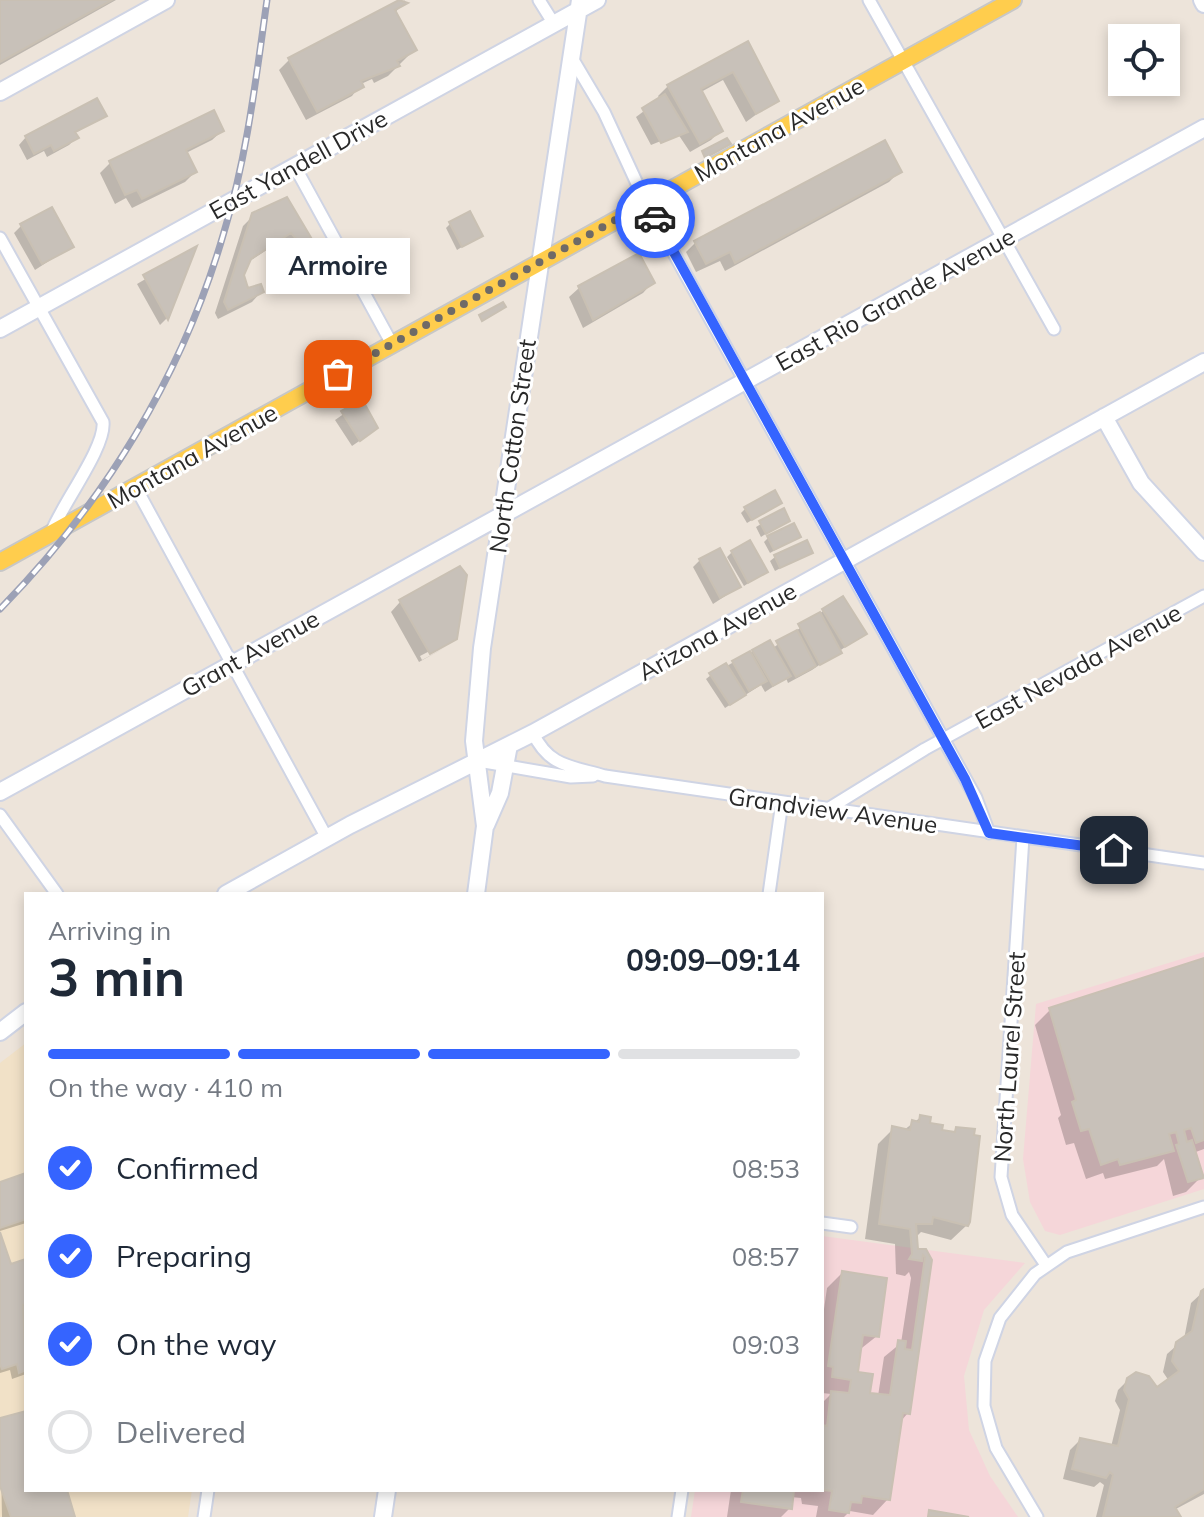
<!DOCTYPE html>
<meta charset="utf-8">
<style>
body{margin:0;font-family:Mulish,sans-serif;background:#f2f2f3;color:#1f2937;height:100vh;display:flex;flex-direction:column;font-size:30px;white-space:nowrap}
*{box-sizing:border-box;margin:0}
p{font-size:26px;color:#747a83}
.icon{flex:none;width:44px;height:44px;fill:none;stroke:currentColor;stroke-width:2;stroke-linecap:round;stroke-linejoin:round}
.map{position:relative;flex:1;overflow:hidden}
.side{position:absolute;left:24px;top:892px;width:800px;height:600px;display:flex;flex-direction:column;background:#fff;border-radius:0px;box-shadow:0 4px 12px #0003}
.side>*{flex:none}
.tools{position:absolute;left:1108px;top:24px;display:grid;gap:16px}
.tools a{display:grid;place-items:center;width:72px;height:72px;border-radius:0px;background:#fff;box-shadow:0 4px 12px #0003;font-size:40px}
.pin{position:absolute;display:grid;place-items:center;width:68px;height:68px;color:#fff;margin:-34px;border-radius:16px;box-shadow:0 4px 12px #0006}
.courier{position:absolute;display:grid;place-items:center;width:80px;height:80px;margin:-40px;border:6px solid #3564ff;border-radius:50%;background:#fff;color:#222;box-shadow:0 2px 10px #0007}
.bubble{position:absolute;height:56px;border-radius:0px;background:#fff;box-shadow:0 4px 12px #0003;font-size:26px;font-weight:700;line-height:56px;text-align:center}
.summary em{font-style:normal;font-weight:700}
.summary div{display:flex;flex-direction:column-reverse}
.summary{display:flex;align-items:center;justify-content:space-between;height:136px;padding:0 24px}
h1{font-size:52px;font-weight:700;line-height:60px}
.bar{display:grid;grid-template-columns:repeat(4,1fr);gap:12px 8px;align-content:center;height:96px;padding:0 24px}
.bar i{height:10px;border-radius:6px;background:#e0e1e3}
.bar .on{background:#3564ff}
.bar p{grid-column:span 4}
ol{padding:0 24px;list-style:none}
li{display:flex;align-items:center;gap:24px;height:88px}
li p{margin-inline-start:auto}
li .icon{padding:8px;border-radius:50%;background:#3564ff;color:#fff;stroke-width:4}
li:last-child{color:#747a83}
li i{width:44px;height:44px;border:4px solid #e0e1e3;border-radius:50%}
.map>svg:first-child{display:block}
.education{fill:#f1e1c7}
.medical{fill:#f5d6d9}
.shadow{fill:#0003}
.building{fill:#c8c1b9;stroke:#c9c0b3;stroke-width:2}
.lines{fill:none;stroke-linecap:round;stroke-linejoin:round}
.street-casing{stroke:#cfd4e4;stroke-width:15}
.secondary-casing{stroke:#cfd4e4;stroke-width:20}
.primary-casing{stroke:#c7c7c7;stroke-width:20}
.street{stroke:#fff;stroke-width:11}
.secondary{stroke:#fff;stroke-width:16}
.primary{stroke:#ffcd4d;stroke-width:16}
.rail-casing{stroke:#9ca1b6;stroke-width:7}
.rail{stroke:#fff;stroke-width:4;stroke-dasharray:12;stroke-linecap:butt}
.done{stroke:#6e6a67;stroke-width:8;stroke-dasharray:0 14.4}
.route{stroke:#3564ff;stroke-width:10}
.labels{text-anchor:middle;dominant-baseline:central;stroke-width:6;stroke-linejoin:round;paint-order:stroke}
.street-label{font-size:24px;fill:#292929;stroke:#fff}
</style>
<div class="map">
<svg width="1204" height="1517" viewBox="0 0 1204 1517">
<rect width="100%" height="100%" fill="#ede4da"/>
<!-- education -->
<path class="education" d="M26 1043V1490H192L188 1517H0V1063Z"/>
<!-- medical -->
<path class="medical" d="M1204 952V1189L1060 1235 1045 1231 1030 1202 1023 1159 1036 1004Z
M822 1236 1025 1263 984 1310 964 1376 969 1430 990 1476 1018 1517H691L695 1490H822Z"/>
<!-- shadow -->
<path class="shadow" d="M0 0H116L0 65Z
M405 0 395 13 414 50 388 76 374 83 372 79 361 84 352 96 306 120 279 70 289 60Z
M747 44 776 100 746 122 723 80 701 92 721 130 711 140 690 152 678 134 651 145 636 117 660 99 658 96 668 86Z
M213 112 222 131 212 140 186 153 195 172 185 182 132 208 126 198 115 204 100 173 110 163Z
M104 115 74 134 76 138 69 145 47 157 44 151 27 160 19 145 26 137Z
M899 172 889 182 725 271 720 261 696 272 686 252 696 242Z
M254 215 310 241 292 255 280 241 247 263 242 275 247 291 261 292 252 302 218 319 215 313 243 226Z
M450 224 481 235 457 250 446 228Z
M21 226 72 246 35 270 14 233Z
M193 251 167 318 160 325 137 284Z
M652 283 643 293 583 328 569 297 579 288Z
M361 402 368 435 352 446 335 420Z
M780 503 747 523 741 513 745 509Z
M783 511 788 520 761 537 756 527Z
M798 537 770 553 764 542 768 538Z
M732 552 765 572 744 586 727 557Z
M811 552 775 571 770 561 775 557Z
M700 560 739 587 713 604 693 567Z
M400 602 455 638 420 656 422 660 446 647 419 662 391 612Z
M823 611 864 634 812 670 788 683 786 678 765 692 761 685 725 708 706 679 711 675 769 642 773 648Z
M1204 960V1149L1193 1153 1201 1177 1186 1192 1173 1196 1164 1159 1157 1166 1105 1179 1103 1173 1086 1179 1074 1143 1066 1145 1058 1118 1061 1115 1035 1025 1050 1010Z
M921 1117 940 1132 952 1133 957 1129 967 1225 951 1240 921 1232 915 1238 916 1251H925L930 1260 908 1413 900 1422 888 1499 873 1515 850 1511 844 1517H816L818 1506 802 1504 801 1498 791 1497 790 1508 781 1517H727L731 1490H822V1403L831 1394 822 1393V1323L827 1288 842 1273 877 1336 858 1351 855 1374 868 1394 878 1396 884 1357 901 1343 911 1278 909 1272 905 1276 896 1274 895 1244 865 1239 878 1144 893 1129 904 1130Z
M26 1175V1223L0 1231V1184Z
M0 1238 9 1266 26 1261V1307L22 1309 26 1318V1374L12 1379 10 1370 0 1373Z
M1204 1291V1494L1174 1510 1179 1517H1096L1104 1485 1100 1482 1094 1487 1063 1479 1070 1450 1080 1440 1111 1447 1120 1410 1115 1401 1118 1390 1129 1379 1156 1390 1169 1381 1163 1372 1167 1354 1184 1339 1191 1303Z
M26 1414V1490H65L73 1517H2L0 1421Z"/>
<!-- building -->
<path class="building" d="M0 0H112L0 62Z
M399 0 408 3 395 10 417 50 397 61 400 66 361 81 364 87 317 112 288 58Z
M748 41 779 101 756 114 733 72 701 89 723 131 700 144 667 85Z
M665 94 688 132 661 143 642 108Z
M97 98 107 116 75 132 79 138 54 151 51 145 34 154 25 136Z
M214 110 224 131 186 150 197 172 142 199 137 190 125 195 109 161Z
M727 138 731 144 705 158 702 151Z
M885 140 902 172 735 263 730 252 706 264 694 241Z
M287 197 313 241 303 247 291 233 251 259 244 275 248 288 261 284 264 292 228 310 224 302 252 213Z
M52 207 74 247 42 264 20 224Z
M470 211 483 236 462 247 449 222Z
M197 246 168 320 143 275Z
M639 253 655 283 593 320 578 286Z
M503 302 506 307 482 321 479 315Z
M362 399 378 428 360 441 341 411Z
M775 490 782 503 752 520 744 507Z
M784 508 790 521 766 534 759 521Z
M794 523 801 537 774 550 767 536Z
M750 540 768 572 748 583 731 551Z
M807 540 813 553 780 568 774 555Z
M720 548 741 587 720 598 699 559Z
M460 566 467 575 457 639 430 654 399 600Z
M843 596 867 634 845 647 822 609Z
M820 612 842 653 820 665 798 624Z
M797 630 816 666 796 677 776 641Z
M770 640 791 676 773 686 752 650Z
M750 651 767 681 749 691 732 661Z
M726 663 746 695 730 705 709 673Z
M1204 958V1140L1196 1143 1191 1128 1184 1130 1187 1142 1192 1140 1204 1178 1188 1182 1176 1145 1179 1144 1176 1132 1169 1134 1174 1151 1120 1165 1118 1159 1101 1165 1089 1129 1081 1131 1072 1102 1076 1100 1049 1008Z
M920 1115 931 1117 930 1123 943 1125 942 1130 955 1132 956 1127 975 1129 974 1135 980 1136 970 1222 968 1226 933 1217 932 1224H916L918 1249H926L932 1260 910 1414 903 1413 890 1500 862 1496 861 1503 851 1502 849 1513 829 1510 832 1491 822 1490V1425L827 1426 831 1391 849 1393 851 1380 832 1377 833 1367 828 1366 842 1271 887 1278 879 1337 863 1335 858 1372 873 1374 870 1393 890 1395 898 1340 906 1341 905 1349 912 1350 925 1257 923 1255 922 1261 909 1259 912 1254 910 1229 879 1224 892 1126 910 1130 912 1120 919 1122Z
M26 1173V1219L0 1228V1182Z
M0 1232 11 1264 26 1259V1304L23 1305 26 1370 19 1373 17 1364 2 1369 0 1364Z
M1204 1289V1489L1175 1507 1181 1517H1103L1113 1475 1110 1472 1106 1478 1072 1469 1080 1438 1118 1446 1129 1399 1124 1390 1127 1378 1136 1372 1149 1376 1157 1387 1179 1371 1172 1361 1176 1342 1192 1331 1201 1291Z
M26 1411V1490H67L75 1517H11L0 1486V1418Z
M743 1490H794L792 1509 741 1502Z
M929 1510 969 1517H928Z"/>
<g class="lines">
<!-- street casing -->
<g class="street-casing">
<path id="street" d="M539 0 554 24
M869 0 1054 329
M572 58 604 112 646 203 976 798 989 833
M294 165 392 344
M0 238 103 422C106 447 62 504 51 533
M136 488 327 838
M533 733C549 767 571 766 605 776L1204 863
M478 761 571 777 593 776
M828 809 925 749 1204 596
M0 815 57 894
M1023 837 1001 1177 1012 1215 1046 1265
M769 894 782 802
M822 1223 851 1227
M204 1517 208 1490
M678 1517 682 1490
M1037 1517 996 1448 984 1406 985 1361 1000 1318 1035 1274 1067 1252 1204 1207"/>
</g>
<!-- secondary casing -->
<g class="secondary-casing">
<path id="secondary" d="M1202 0 1204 4
M0 92 166 0
M0 329 597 0
M1104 417 1141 483 1204 552
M0 792 1204 128
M486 825 500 793 509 745
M226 894 350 825 533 733 1204 362
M476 894 485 826 474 741 482 648 580 0
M0 1032 26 1012
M383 1517 387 1490"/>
</g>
<!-- primary casing -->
<g class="primary-casing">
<path id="primary" d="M0 562 1013 0"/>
</g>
<!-- street -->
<use href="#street" class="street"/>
<!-- secondary -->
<use href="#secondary" class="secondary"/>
<!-- primary -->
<use href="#primary" class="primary"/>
<!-- rail casing -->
<g class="rail-casing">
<path id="rail" d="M0 609C104 503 183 375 224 232 247 157 256 78 267 0"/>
</g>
<!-- rail -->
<use href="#rail" class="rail"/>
</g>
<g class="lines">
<!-- done -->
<path class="done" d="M338 374 646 203 655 218"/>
<!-- route -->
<path class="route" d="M655 218 965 779 989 833 1114 850"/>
</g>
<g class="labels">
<!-- street labels -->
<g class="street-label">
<text transform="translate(779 129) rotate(-29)">Montana Avenue</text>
<text transform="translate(298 164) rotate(-29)">East Yandell Drive</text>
<text transform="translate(895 299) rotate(-29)">East Rio Grande Avenue</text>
<text transform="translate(512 446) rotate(-82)">North Cotton Street</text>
<text transform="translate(192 456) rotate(-29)">Montana Avenue</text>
<text transform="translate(717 631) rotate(-29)">Arizona Avenue</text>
<text transform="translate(250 653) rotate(-29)">Grant Avenue</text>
<text transform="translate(1078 666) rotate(-29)">East Nevada Avenue</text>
<text transform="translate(833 810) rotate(8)">Grandview Avenue</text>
<text transform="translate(1009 1057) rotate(-86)">North Laurel Street</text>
</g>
</g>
</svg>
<div class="tools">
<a><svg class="icon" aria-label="locate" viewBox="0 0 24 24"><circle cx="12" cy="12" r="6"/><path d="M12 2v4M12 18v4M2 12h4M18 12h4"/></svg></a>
</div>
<div class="pin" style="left:338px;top:374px;background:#ea580c"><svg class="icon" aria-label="bag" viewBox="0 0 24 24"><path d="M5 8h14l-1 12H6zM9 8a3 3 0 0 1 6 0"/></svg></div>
<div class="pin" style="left:1114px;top:850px;background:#1f2937"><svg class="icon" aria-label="home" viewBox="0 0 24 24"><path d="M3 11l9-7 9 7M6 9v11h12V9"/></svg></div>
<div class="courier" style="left:655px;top:218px"><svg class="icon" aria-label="car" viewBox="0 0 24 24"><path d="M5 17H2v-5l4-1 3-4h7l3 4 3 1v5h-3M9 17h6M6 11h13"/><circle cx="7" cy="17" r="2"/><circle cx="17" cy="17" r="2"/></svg></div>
<div class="bubble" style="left:266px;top:238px;width:144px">Armoire</div>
<section class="side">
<div class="summary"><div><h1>3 min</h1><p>Arriving in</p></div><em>09:09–09:14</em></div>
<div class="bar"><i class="on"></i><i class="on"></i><i class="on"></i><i></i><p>On the way · 410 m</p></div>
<ol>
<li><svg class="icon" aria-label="check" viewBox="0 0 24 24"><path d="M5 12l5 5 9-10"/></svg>Confirmed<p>08:53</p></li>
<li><svg class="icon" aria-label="check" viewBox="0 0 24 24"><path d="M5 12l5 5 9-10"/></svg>Preparing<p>08:57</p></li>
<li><svg class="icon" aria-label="check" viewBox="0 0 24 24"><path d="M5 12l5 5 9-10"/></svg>On the way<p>09:03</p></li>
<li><i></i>Delivered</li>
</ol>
</section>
</div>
